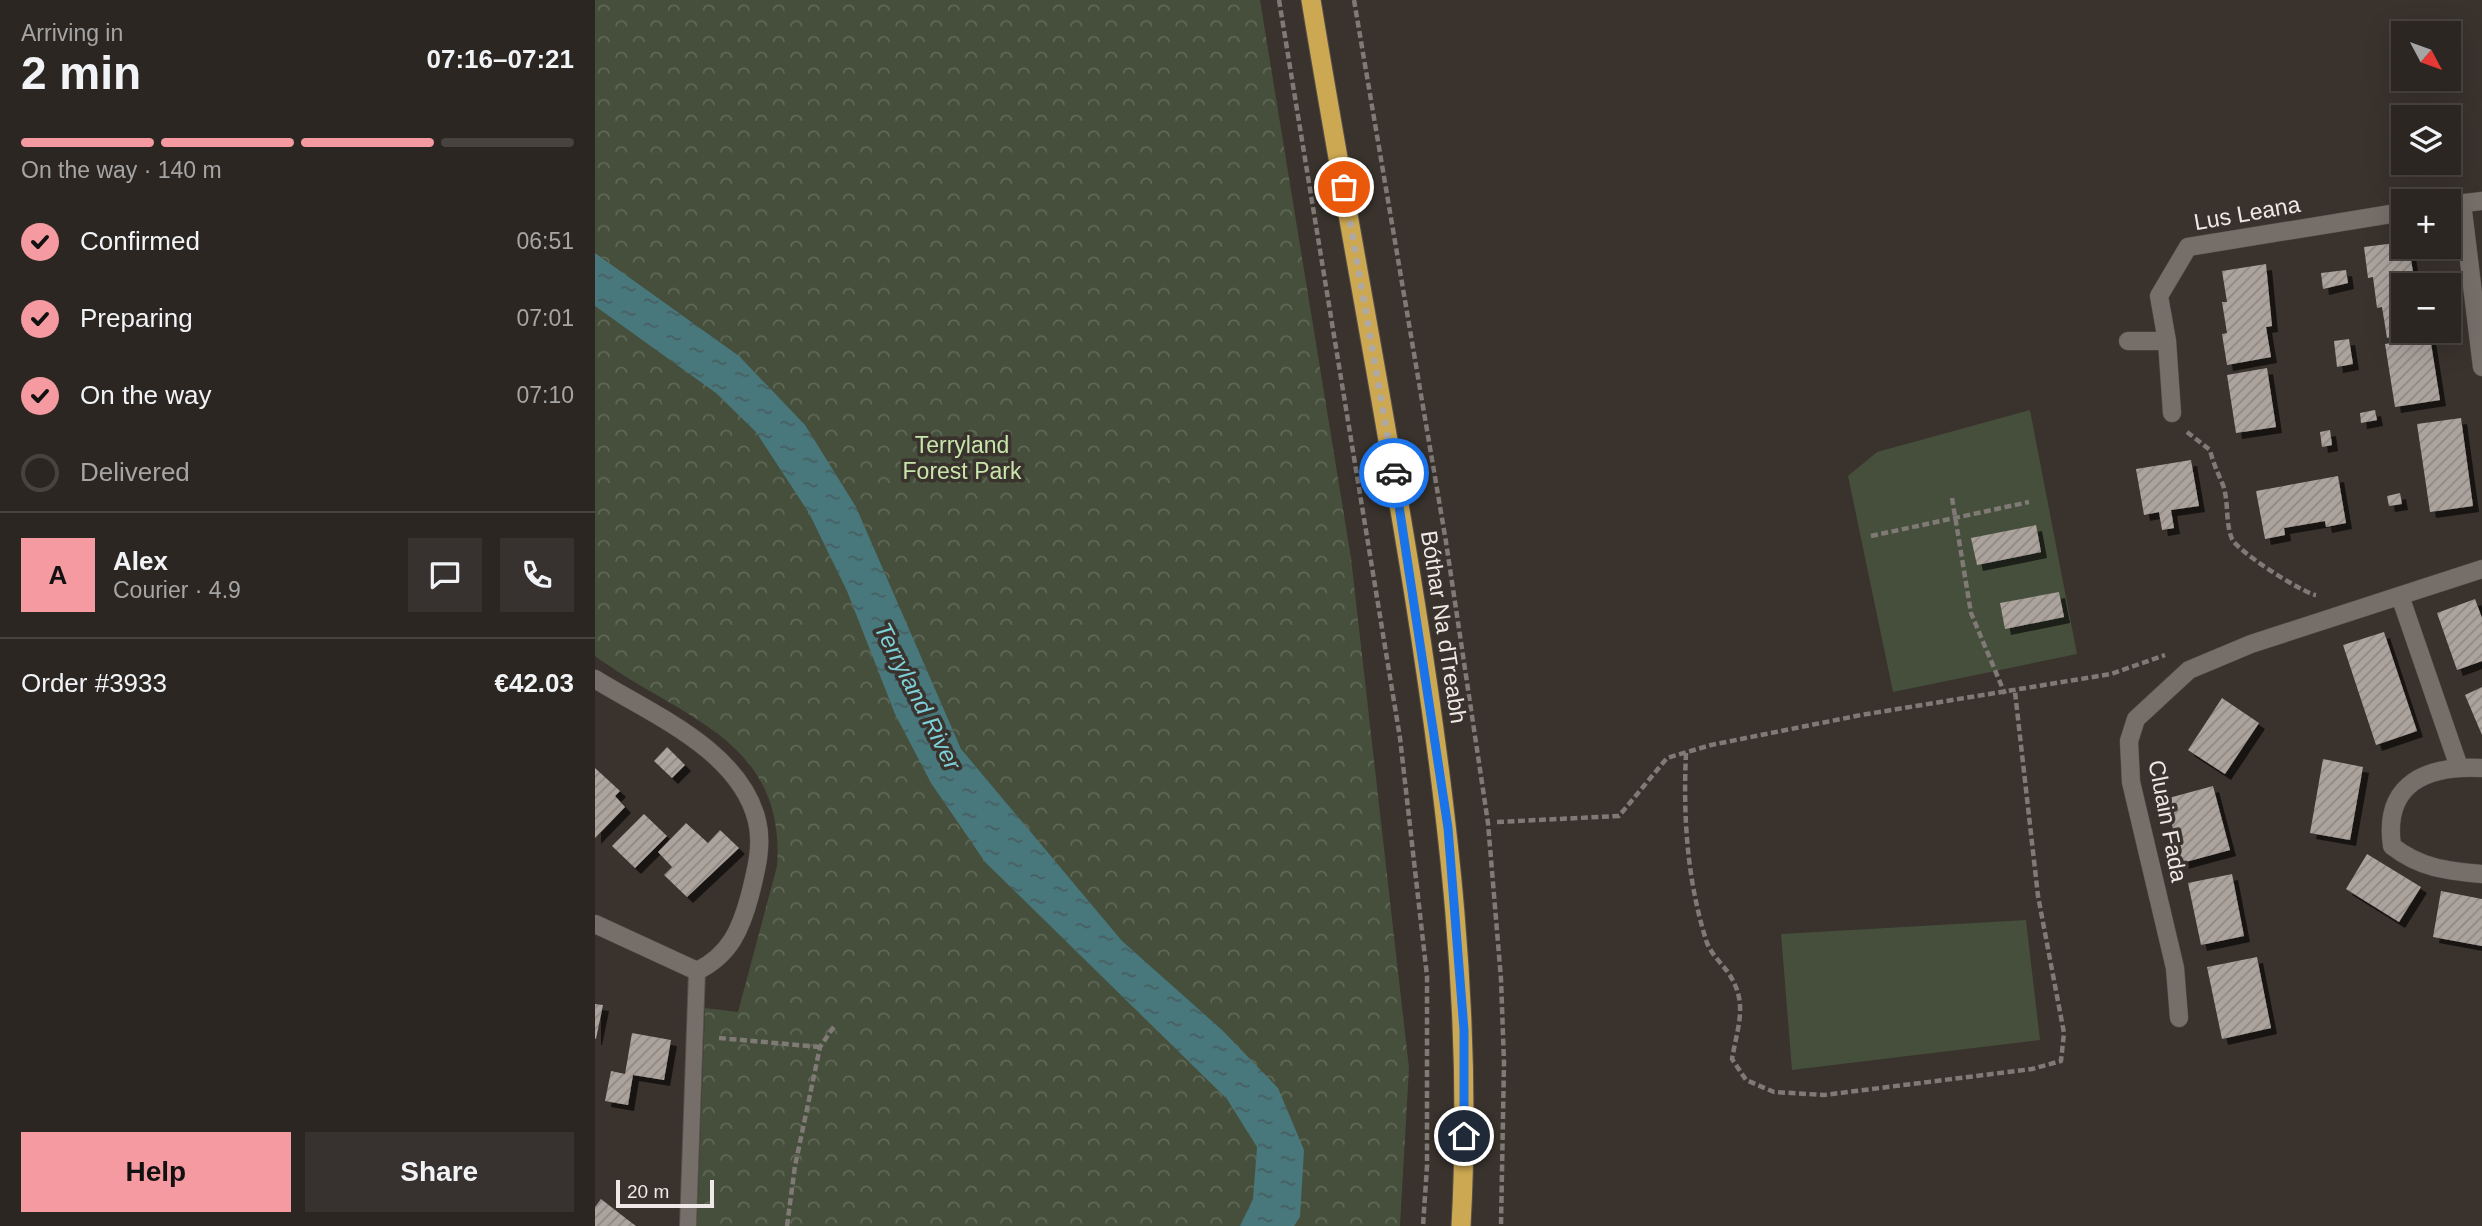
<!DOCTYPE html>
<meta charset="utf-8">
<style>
body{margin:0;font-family:Arial,sans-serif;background:#37322f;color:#f1f3f6;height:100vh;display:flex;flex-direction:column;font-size:26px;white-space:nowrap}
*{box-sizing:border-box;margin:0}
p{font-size:23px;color:#a6a5a5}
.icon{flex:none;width:38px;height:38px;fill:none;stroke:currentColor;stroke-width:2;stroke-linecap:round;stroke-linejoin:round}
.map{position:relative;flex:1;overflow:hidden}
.panel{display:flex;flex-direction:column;background:#2b2622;width:595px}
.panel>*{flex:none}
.needle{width:46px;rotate:131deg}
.fabs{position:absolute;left:1796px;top:21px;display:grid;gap:14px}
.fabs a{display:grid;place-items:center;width:70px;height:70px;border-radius:0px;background:#2b2622;box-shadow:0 7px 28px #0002,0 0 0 2px #474340;font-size:35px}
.scale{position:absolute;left:21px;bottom:18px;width:98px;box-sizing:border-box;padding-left:7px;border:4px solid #eee9e6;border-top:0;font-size:19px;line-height:24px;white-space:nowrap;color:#eee9e6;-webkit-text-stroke:5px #39322d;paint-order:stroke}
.pin{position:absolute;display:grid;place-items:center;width:60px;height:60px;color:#fff;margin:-30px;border:4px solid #fff;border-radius:50%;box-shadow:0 2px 7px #0007}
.courier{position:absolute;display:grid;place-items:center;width:70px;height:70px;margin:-35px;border:5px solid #1a73e8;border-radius:50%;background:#fff;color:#222;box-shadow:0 2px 9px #0007}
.headline em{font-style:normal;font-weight:700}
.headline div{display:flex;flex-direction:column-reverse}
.headline{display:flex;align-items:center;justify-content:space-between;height:119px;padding:0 21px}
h1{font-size:46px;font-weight:700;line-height:52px}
.bar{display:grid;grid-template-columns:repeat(4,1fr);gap:10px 7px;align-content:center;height:84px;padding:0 21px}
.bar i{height:9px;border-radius:5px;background:#474340}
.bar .on{background:#f49aa0}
.bar p{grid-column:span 4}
.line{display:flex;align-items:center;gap:18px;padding:0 21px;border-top:2px solid #474340}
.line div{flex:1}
.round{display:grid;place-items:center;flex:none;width:74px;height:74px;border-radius:0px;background:#37322f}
ol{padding:0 21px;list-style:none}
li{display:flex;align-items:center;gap:21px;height:77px}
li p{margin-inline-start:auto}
li .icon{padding:7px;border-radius:50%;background:#f49aa0;color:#111;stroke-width:4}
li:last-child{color:#a6a5a5}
li i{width:38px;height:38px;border:4px solid #474340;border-radius:50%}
.action{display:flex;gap:14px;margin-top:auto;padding:14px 21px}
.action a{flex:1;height:80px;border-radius:0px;background:#f49aa0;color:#111;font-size:28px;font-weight:700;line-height:80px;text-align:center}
.action a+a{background:#37322f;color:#f1f3f6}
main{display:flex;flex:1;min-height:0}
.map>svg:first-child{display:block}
.forest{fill:url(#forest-crowns)}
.garden{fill:#454f3b}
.water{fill:url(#water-ripples)}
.building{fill:url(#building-hatch);filter:url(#shadow)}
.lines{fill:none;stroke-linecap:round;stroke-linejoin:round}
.service-casing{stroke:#564f4b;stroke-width:18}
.minor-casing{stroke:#564f4b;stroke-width:19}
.trunk-casing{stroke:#564f4b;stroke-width:21}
.path{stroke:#807a76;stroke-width:4.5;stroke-dasharray:7 3.5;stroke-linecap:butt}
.service{stroke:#766e68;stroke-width:16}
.minor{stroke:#766e68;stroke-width:18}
.trunk{stroke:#cda852;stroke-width:19}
.done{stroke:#afa9a5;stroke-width:7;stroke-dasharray:0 12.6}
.route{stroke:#1a73e8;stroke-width:9}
.labels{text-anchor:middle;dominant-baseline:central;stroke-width:7;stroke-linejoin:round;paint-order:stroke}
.street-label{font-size:23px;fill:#eee9e6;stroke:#39322d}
.park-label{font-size:23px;fill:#c8e5ac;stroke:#39322d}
.water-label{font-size:24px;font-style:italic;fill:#7dd0d8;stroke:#39322d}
</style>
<main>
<section class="panel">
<div class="headline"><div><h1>2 min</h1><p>Arriving in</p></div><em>07:16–07:21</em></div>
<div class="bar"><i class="on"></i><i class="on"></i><i class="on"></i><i></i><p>On the way · 140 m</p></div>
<ol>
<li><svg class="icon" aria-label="check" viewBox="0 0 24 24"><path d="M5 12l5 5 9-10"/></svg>Confirmed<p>06:51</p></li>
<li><svg class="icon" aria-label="check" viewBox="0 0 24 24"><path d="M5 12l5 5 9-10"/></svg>Preparing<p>07:01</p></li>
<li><svg class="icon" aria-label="check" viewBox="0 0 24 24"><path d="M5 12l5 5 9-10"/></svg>On the way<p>07:10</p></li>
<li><i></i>Delivered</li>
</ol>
<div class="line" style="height:126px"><b class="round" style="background:#f49aa0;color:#111">A</b><div><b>Alex</b><p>Courier · 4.9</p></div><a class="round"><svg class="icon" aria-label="chat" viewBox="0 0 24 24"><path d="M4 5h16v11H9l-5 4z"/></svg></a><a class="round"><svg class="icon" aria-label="phone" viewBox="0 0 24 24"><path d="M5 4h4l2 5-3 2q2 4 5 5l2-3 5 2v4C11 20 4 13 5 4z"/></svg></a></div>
<div class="line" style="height:91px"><div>Order #3933</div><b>€42.03</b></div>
<div class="action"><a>Help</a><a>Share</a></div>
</section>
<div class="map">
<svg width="1887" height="1226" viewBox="0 0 1887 1226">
<defs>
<pattern id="forest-crowns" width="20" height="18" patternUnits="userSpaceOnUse" patternTransform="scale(1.75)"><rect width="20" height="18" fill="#454f3b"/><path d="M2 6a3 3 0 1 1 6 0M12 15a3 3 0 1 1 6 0" fill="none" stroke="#606857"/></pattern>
<pattern id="water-ripples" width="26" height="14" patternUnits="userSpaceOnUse" patternTransform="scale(1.75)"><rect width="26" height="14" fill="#48777c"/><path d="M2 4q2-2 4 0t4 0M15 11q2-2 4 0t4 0" fill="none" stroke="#485e60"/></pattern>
<pattern id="building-hatch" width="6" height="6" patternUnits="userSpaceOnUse" patternTransform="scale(1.75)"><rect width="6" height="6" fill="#aca39d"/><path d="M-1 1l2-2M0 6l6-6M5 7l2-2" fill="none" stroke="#8e8783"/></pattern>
<filter id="shadow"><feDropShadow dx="6" dy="6" stdDeviation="0" flood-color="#0009"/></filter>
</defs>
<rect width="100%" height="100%" fill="#39322d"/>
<!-- forest -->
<path class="forest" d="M0 0H665L756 558 814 1068 805 1226H102L110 1008 143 1012 182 866C191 738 84 718 0 656Z"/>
<!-- garden -->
<path class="garden" d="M1435 410 1482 654 1298 692 1253 476 1282 452Z
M1431 920 1445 1040 1197 1070 1186 934Z"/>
<!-- water -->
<path class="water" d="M0 253 144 356 210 425 261 507 366 749 527 941 627 1030 683 1088 709 1150 705 1217 699 1226H645L658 1199 662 1147 632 1099 390 862 336 783 300 714 252 591 214 513 161 432 121 393 0 306Z"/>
<!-- building -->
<path class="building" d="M1808 242V247H1814L1818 272 1823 271 1825 285H1808V331L1831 332 1792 338 1787 307 1782 308 1778 277 1773 278 1769 247Z
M1671 264 1677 326 1671 327 1676 357 1632 365 1627 334 1632 333 1627 302H1632L1627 271Z
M1751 270 1753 283 1728 289 1726 273Z
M1835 337 1845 400 1800 407 1790 344Z
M1754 339 1758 364 1742 367 1739 341Z
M1672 368 1681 427 1641 433 1632 375Z
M1780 410 1782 420 1766 423 1765 413Z
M1866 418 1878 506 1835 512 1822 424Z
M1735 430 1737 445 1727 447 1725 432Z
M1596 460 1604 506 1576 510 1579 528 1567 530 1564 512 1549 515 1541 469Z
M1743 476 1751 523 1731 527 1730 521 1689 528 1690 535 1670 539 1661 491Z
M1805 493 1807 504 1794 506 1792 496Z
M1441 525 1446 552 1382 565 1376 538Z
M1464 592 1469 617 1410 629 1405 603Z
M1880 599 1887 618V661L1862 670 1842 613Z
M1789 632 1822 731 1781 745 1748 645Z
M1887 687V735L1870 695Z
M1627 698 1664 723 1630 774 1593 750Z
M72 747 90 765 77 778 59 761Z
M1728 759 1768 767 1755 840 1715 833Z
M0 768 25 791 20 796 30 807 0 838Z
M1618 786 1635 850 1587 863 1570 799Z
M49 814 72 836 40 868 17 846Z
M91 823 113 843 125 830 144 848 92 897 69 875 77 867 63 852Z
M1772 854 1826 887 1804 922 1751 889Z
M1637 874 1649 936 1606 945 1593 883Z
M1846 891 1887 899V946L1838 937Z
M1662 957 1676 1028 1627 1039 1612 967Z
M0 1004 8 1005 1 1039H0Z
M37 1033 76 1040 69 1080 38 1075 33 1105 10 1101 16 1071 30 1074Z
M6 1199 33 1220 41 1226H0V1207Z"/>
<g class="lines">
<!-- service casing -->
<g class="service-casing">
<path id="service" d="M93 1226 102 971"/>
</g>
<!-- minor casing -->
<g class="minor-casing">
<path id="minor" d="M1867 203 1887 367
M1853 205 1887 201
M1533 341H1572
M1577 413 1572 341 1564 296 1593 247 1808 212
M1805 596 1864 767
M0 679C56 714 145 750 162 821 168 845 161 871 155 895 146 929 135 955 102 971L0 924
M1887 768C1832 765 1788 783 1797 846 1825 868 1852 871 1887 874
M1584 1018 1580 968 1536 782 1534 741 1541 719 1594 670 1656 644 1887 569"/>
</g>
<!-- trunk casing -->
<g class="trunk-casing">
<path id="trunk" d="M716 0C749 201 788 400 820 601 853 809 878 1015 866 1226"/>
</g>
<!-- path -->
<path class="path" d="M684 0 805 738 832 976V1166L828 1226
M759 0 851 542 893 823 906 979 909 1063 906 1226
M1592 432 1615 450C1618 463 1623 473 1628 485 1634 502 1630 522 1637 539 1641 550 1707 593 1721 595
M1357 498 1376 613 1410 694
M1276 536 1434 502
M1091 753C1088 816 1092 879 1111 940 1114 951 1125 962 1132 971 1154 1002 1143 1024 1137 1059L1151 1080 1179 1092 1229 1095 1437 1069 1466 1061 1469 1033 1443 896 1420 692
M902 822 1024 816 1072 758 1116 745 1266 715 1516 674 1570 655
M124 1038 225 1047
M192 1226 200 1166 225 1047 240 1025"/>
<!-- service -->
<use href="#service" class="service"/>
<!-- minor -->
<use href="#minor" class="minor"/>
<!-- trunk -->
<use href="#trunk" class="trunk"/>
</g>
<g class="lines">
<!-- done -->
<path class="done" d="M749 187 799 473"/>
<!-- route -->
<path class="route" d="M799 473 853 828 869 1030V1136"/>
</g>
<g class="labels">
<!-- street labels -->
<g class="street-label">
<text transform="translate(1652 213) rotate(-10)">Lus Leana</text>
<text transform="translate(849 627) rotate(81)">Bóthar Na dTreabh</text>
<text transform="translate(1573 821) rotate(79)">Cluain Fada</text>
</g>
<!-- park labels -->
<g class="park-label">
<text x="367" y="445">Terryland<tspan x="367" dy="26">Forest Park</tspan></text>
</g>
<!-- water labels -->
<g class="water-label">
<text transform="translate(323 696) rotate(63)">Terryland River</text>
</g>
</g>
</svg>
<div class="fabs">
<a><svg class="needle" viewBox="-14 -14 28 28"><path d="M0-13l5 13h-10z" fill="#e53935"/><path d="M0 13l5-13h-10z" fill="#a6a5a5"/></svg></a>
<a><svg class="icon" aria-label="layers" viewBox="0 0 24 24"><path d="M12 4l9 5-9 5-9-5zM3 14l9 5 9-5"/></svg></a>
<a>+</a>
<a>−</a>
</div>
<div class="scale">20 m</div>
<div class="pin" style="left:749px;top:187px;background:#ea580c"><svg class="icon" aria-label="bag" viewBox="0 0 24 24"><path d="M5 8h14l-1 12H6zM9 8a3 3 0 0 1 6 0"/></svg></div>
<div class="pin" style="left:869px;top:1136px;background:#1f2937"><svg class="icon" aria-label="home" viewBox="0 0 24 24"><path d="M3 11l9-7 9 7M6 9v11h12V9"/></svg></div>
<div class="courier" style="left:799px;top:473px"><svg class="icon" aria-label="car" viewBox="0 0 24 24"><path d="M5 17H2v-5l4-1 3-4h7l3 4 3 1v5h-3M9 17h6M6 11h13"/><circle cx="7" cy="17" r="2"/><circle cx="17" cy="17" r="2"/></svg></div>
</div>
</main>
